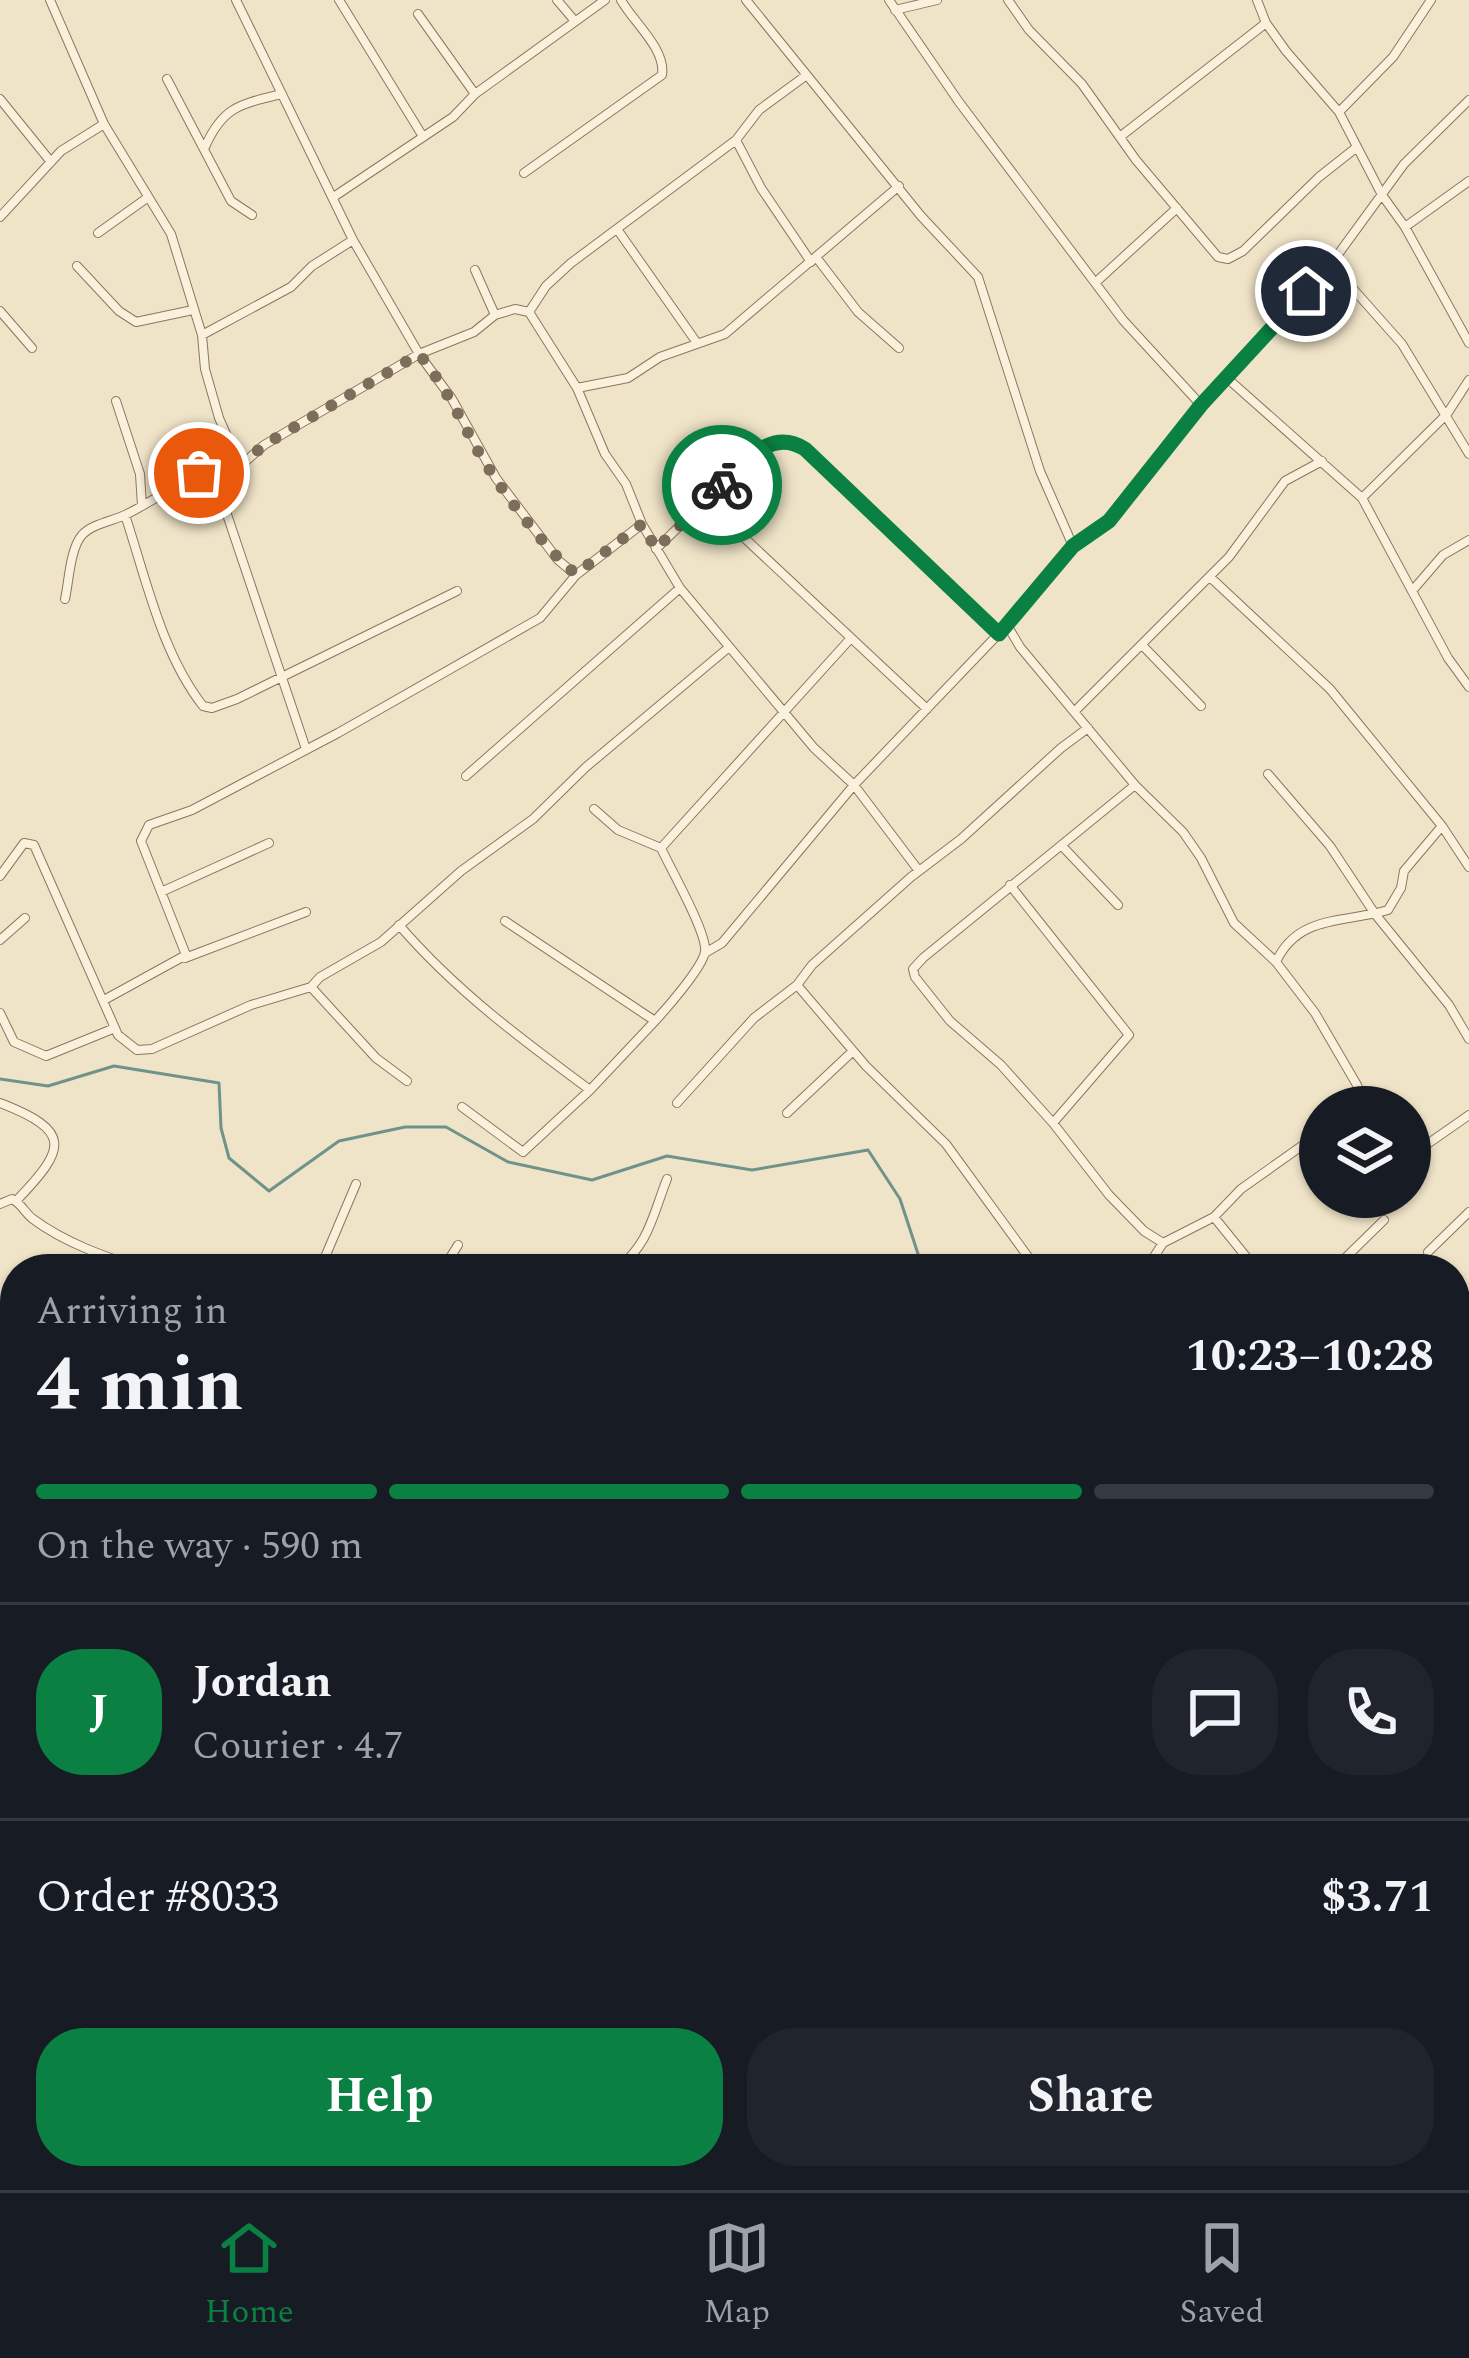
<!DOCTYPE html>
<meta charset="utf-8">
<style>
body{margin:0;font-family:Spectral,serif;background:#20242c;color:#f1f3f6;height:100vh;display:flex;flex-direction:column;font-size:45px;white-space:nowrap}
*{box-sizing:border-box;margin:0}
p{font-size:39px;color:#9ea1a6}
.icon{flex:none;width:66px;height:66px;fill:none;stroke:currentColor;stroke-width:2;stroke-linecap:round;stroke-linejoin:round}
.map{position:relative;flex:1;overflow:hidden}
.panel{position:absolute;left:0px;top:1254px;width:1470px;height:936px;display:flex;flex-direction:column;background:#171b24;border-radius:48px 48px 0 0;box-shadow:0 3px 9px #0004}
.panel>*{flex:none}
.controls{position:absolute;left:1299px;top:1086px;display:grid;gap:24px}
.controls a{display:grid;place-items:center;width:132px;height:132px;border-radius:50%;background:#171b24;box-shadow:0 3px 9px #0004;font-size:60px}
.pin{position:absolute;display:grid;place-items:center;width:102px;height:102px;color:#fff;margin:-51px;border:6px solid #fff;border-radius:50%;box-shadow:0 3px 12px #0007}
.courier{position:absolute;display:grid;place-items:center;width:120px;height:120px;margin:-60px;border:9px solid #0b8043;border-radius:50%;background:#fff;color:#222;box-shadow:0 3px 15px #0007}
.summary em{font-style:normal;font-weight:700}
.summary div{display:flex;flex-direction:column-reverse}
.summary{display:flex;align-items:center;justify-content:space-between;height:204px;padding:0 36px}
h1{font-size:78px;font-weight:700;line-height:90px}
.bar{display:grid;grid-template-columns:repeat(4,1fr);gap:18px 12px;align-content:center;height:144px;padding:0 36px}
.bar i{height:15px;border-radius:9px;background:#363941}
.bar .on{background:#0b8043}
.bar p{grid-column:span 4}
.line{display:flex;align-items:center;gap:30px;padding:0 36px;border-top:3px solid #363941}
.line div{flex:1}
.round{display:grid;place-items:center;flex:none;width:126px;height:126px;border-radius:48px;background:#20242c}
.button{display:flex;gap:24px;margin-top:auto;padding:24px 36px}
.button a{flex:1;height:138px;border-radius:48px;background:#0b8043;color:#fff;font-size:48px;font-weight:700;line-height:138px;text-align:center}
.button a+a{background:#20242c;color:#f1f3f6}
.tab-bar{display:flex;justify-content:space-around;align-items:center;height:168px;border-top:3px solid #363941;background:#171b24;font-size:33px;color:#9ea1a6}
.tab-bar a{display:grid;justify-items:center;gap:6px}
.tab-bar .on{color:#0b8043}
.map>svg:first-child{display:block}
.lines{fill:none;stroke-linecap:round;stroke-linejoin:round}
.stream{stroke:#6f938a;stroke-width:3}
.minor-casing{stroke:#8d765c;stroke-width:10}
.minor{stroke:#faf1dc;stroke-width:8}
.done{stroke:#7c6e5b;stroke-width:12;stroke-dasharray:0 21.6}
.route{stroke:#0b8043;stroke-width:15}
</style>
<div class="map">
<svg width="1469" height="2190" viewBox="0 0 1469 2190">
<rect width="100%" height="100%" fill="#f0e4c8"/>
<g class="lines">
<!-- stream -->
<path class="stream" d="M0 1079 48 1086 114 1066 219 1083 221 1128 229 1158 269 1191 339 1141 405 1127H446L508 1162 592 1180 667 1156 752 1170 868 1150 900 1199 923 1269
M1455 1785 1469 1804"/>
<!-- minor casing -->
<g class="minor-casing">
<path id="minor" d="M50 0 104 124 171 234 202 335 205 369 219 418 231 445 229 462
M236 0 353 240 419 354 452 399 496 478 558 560 576 575
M339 0 422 135
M557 0 574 20
M746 0 921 216 978 277 1040 471 1073 546
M889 0 959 102 1123 320 1201 405
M1008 0 1029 30 1082 84 1136 160 1218 257 1228 259 1243 251 1319 177 1357 147
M1257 0 1266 23 1286 51 1339 112 1382 195 1405 227 1469 343
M895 10 937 0
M418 14 475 94
M167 79 231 201 252 215
M0 99 51 162
M1339 112 1393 57 1431 0
M1121 136 1266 23
M736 140 761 188 811 262
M205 147C223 106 241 104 282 94
M524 173 662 75C666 49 634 23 621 0
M335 196 453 117 475 94 605 0
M0 217 61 151 104 124
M1405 227 1469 181
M617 229 697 343
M98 233 147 198
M816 257 858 312 899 348
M1331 264 1402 344 1469 454
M77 266 119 311 136 322 193 310
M475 270 495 315
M1095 283 1177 208
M0 311 32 348
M529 312 546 286 571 263 736 140 759 110 804 77
M202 335 291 287 312 266 353 240
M1227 378 1362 498 1448 658 1469 687
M577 388 628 378 660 357 725 334 899 186
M116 401 140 474 142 506
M212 470 306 749
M1362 498 1447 414 1469 380
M706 502 927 709
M125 515C146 578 161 652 203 706L212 708 237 699 457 591
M656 549 758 450C777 440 787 437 805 449L999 634
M1210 577 1330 689 1442 826 1404 871 1401 888 1388 910C1346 923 1298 914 1276 962
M1412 591 1443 555 1469 540
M65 599C69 581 70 549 82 535 92 524 112 521 125 515 165 496 201 463 246 461L264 445 419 354 474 332 495 315 515 309 529 312 577 388 605 454 626 484 642 524 680 588 814 748 854 785 919 871
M1007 625 1020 647 1135 785 1183 832 1201 858 1234 923 1276 962 1315 1013 1357 1085 1360 1093 1348 1107
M1142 645 1201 706
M1075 711 1229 557 1285 481 1322 461
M1268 774 1330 846 1375 914 1449 1005 1469 1039
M466 776 680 588
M1135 785 923 958 913 969 915 977 950 1021 1001 1065 1053 1123 1109 1195 1144 1231 1163 1243 1214 1217 1241 1189 1320 1133
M1442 826 1469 867
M1063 847 1118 905
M661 848 851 638
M0 876 24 843 34 845 118 1035 137 1050 152 1049 251 1005 311 987 320 977 381 942 461 871 533 819 586 767 728 648
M1010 885 1129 1035 1053 1123
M161 892 269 843
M505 921 655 1021C667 1008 702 968 705 952 708 934 670 868 661 848L618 830 594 809
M399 925C455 990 521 1039 590 1090
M0 940 25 918
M705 953 722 943 854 785 1007 625 1073 546 1109 521 1201 405 1331 264 1404 164 1469 100
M185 958 306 912
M797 985 866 1066 946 1144 1037 1269
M311 987 376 1058 407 1081
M104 1000 186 955 141 841 149 825 192 810 338 733 540 618 576 575 642 524
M0 1013 14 1042 46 1056 115 1028
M0 1103C72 1131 67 1148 17 1200
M677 1103 754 1018 797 985 812 965 911 877 961 839 1061 748 1088 728
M462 1107 523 1152 590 1090 655 1021
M787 1113 853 1051
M1426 1145 1469 1115
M0 1204 12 1199C22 1204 24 1212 33 1219 65 1243 106 1257 143 1269
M1214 1217 1256 1269
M1428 1252 1469 1212
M320 1269 356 1184
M443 1269 458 1245
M616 1269C649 1246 653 1214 667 1179
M1146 1269 1163 1243
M1334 1269 1384 1220
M1455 1346 1469 1335
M1455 1362 1469 1383
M0 1465 15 1470
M1455 1548 1469 1567
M0 1559 15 1545
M0 1761 15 1742
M0 1907 15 1891
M0 1925 15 1939
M1455 1930 1469 1927
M1455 2029 1469 2044
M0 2056 15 2038
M580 2175 590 2190
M714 2175 723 2190
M871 2175 884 2185
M938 2175 951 2190
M1272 2175 1280 2190
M1438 2175 1450 2190
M169 2180 180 2190
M12 2190 26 2175
M158 2190 172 2175
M279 2190 294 2175
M873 2190 905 2175
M1300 2190 1315 2175"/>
</g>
<!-- minor -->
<use href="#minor" class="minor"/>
</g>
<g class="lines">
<!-- done -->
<path class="done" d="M199 473 229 462 246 461 264 445 419 354C442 382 456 410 473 442 493 480 543 548 576 574L642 524 656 549 722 485"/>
<!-- route -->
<path class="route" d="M722 485C746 462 770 427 805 449L999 634 1073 546 1109 521 1201 405 1306 291"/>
</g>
</svg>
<div class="controls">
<a><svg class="icon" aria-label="layers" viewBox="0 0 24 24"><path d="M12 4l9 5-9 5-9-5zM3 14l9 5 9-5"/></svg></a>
</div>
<div class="pin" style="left:199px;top:473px;background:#ea580c"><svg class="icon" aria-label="bag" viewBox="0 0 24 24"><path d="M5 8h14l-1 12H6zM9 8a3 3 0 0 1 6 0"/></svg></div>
<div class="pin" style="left:1306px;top:291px;background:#1f2937"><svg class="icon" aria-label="home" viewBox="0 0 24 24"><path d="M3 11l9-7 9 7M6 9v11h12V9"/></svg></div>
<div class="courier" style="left:722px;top:485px"><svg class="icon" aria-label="bike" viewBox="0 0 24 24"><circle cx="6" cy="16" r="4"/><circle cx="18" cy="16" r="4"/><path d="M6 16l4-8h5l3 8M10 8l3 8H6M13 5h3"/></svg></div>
<section class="panel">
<div class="summary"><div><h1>4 min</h1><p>Arriving in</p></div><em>10:23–10:28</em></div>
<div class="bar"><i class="on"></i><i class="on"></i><i class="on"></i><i></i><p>On the way · 590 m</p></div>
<div class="line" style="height:216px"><b class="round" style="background:#0b8043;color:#fff">J</b><div><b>Jordan</b><p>Courier · 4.7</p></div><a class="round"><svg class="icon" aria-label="chat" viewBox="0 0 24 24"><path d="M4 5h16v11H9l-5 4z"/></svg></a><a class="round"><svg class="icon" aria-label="phone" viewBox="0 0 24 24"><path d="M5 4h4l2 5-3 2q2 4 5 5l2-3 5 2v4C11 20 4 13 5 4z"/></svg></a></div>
<div class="line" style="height:156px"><div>Order #8033</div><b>$3.71</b></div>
<div class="button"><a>Help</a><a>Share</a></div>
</section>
</div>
<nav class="tab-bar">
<a class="on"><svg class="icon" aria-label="home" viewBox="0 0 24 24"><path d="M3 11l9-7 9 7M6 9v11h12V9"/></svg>Home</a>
<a><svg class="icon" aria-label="map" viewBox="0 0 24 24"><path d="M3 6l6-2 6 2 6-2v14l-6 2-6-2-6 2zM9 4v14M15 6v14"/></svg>Map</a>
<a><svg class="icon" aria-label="saved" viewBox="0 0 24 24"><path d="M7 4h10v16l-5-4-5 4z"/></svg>Saved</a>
</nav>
